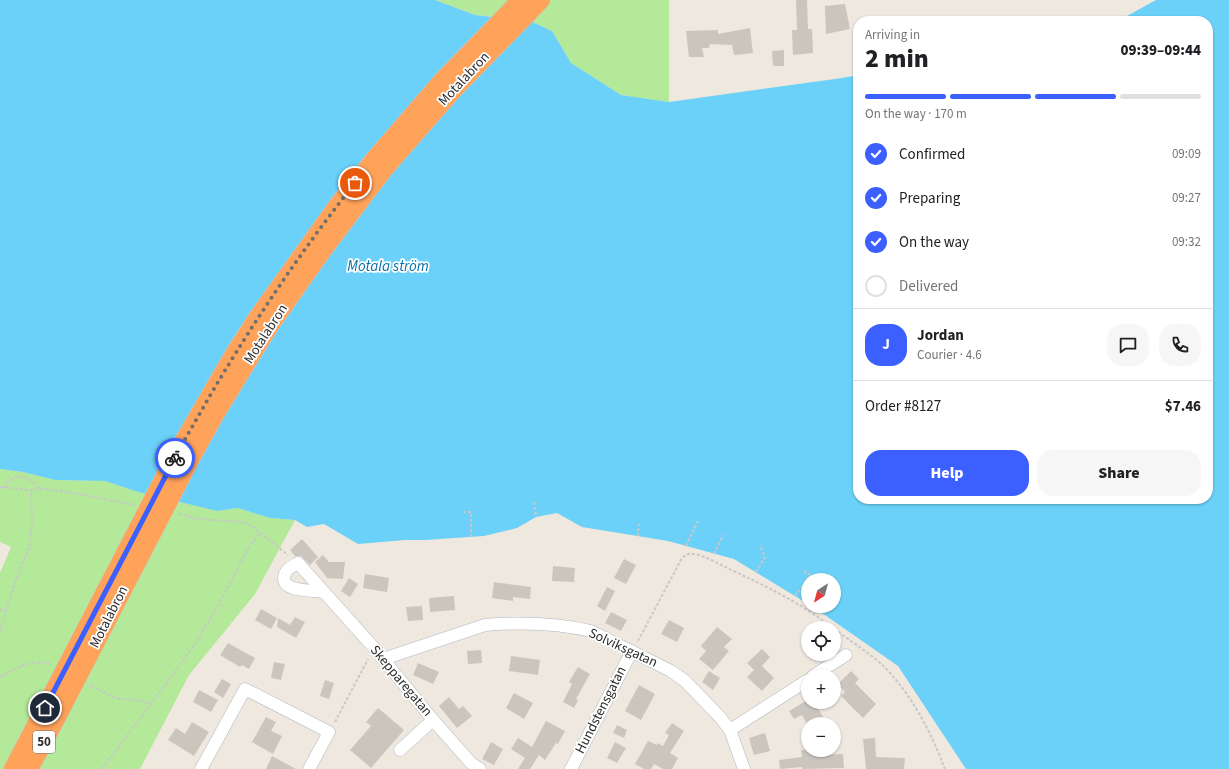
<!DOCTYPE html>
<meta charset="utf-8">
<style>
body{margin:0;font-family:"Source Sans 3",sans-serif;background:#f6f6f6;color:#202124;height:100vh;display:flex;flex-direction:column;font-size:15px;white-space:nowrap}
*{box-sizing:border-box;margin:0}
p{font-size:13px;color:#757577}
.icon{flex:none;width:22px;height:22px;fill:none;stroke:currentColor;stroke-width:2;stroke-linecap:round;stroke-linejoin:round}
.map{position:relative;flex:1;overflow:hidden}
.sheet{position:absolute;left:853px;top:16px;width:360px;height:488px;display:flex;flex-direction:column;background:#fff;border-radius:16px;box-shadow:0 1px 3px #0004}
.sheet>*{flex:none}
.needle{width:26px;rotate:216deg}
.tools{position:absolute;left:801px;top:573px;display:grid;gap:8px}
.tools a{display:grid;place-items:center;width:40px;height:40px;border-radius:50%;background:#fff;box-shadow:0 1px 3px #0004;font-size:20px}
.pin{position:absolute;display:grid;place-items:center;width:34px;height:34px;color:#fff;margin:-17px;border:2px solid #fff;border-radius:50%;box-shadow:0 1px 4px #0007}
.courier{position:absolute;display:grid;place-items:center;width:40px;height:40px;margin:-20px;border:3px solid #3c5fff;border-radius:50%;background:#fff;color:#222;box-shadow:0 1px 5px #0007}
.head em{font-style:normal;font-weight:800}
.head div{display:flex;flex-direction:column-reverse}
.head{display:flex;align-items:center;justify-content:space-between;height:68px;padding:0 12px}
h1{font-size:26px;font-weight:800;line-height:30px}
.bar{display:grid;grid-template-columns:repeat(4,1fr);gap:6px 4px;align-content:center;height:48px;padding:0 12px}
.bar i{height:5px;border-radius:3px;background:#e0e0e0}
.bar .current{background:#3c5fff}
.bar p{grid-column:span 4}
.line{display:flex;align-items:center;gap:10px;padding:0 12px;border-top:1px solid #e0e0e0}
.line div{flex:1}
.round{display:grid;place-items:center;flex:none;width:42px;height:42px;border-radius:16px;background:#f6f6f6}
ol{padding:0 12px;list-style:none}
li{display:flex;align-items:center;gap:12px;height:44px}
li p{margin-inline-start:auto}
li .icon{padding:4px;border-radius:50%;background:#3c5fff;color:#fff;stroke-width:4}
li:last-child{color:#757577}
li i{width:22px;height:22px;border:2px solid #e0e0e0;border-radius:50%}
.action{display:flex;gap:8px;margin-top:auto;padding:8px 12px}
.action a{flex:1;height:46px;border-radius:16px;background:#3c5fff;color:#fff;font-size:16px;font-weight:800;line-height:46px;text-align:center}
.action a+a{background:#f6f6f6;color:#202124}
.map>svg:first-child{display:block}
.green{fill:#b3e998}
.water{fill:#6bd1f8}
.building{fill:#cbc6bd}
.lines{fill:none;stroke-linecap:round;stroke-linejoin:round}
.minor-casing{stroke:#b3b5c1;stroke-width:13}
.highway-casing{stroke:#c8c8c8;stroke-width:19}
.path{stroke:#c8c8c8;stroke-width:2;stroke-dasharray:3 2;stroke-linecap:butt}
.minor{stroke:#fff;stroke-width:12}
.highway{stroke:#ffa35a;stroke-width:18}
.highway-bridge-casing{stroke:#c8c8c8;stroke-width:19;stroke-linecap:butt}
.highway-bridge{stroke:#ffa35a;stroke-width:18}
.done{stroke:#716e6b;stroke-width:4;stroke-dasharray:0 7.2}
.route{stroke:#3c5fff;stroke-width:5}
.labels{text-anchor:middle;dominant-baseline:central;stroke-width:3.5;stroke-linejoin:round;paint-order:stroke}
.shield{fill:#fff;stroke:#6c6c6c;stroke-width:1}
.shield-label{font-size:13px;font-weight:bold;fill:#2d2d2d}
.street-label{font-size:14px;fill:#2d2d2d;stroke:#fff}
.water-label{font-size:15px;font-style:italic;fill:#046faa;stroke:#fff}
</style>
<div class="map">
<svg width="1229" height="769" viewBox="0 0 1229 769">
<rect width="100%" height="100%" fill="#efe8df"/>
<!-- green -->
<path class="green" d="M435 0H669V102L621 95 571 63 552 31 530 21 475 15Z
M0 469 23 472 55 480 105 481 138 492 217 511 238 508 270 518 295 520 255 594 189 675 140 769H0V573L11 547 0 542Z"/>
<!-- water -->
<path class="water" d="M0 0H435L475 15 530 21 552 31 571 63 621 95 669 102 842 78 858 75V499H1208V21H1118L1156 0H1229V769H966L898 666 812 606H834V580H808V604L734 559 668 541 582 527 557 513 536 517 517 528 484 536 425 540H405L358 544 324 524 307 527 295 520 270 518 238 508 217 511 138 492 105 481 55 480 23 472 0 469Z"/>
<!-- building -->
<path class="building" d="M796 0H807L808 29H812L813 53 793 55 792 30H797Z
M845 4 850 29 826 34 825 6Z
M750 28 753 53 734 55 732 45 710 44 709 48H702L704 57H689L686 31 718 30V34Z
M784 50V66H773L772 51Z
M302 539 318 557 310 565 301 556H295L290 550Z
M323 555 329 562H345L343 579 327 578 315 562Z
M624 559 636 565 626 584 614 578Z
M553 566 575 568 574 582 552 581Z
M365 574 389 578 387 592 363 588Z
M349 578 358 584 350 597 341 591Z
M494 582 531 587 530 599 513 597V601L492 598Z
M607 587 615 591 605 611 597 606Z
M454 596 455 610 430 612 429 598Z
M422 606 423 620 408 621 406 607Z
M261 609 277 618 271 629 255 620Z
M611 612 627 620 621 631 605 623Z
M295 617 305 622 296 638 277 627 278 618 290 625Z
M669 620 684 628 677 642 661 634Z
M717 627 732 639 724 647 729 651 713 670 699 659 706 651 701 646Z
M228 643 255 658 249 669 242 665 240 667 220 655Z
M762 649 770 657 762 666 774 678 762 691 747 677 754 670 747 663Z
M481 650 482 663 468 664 467 651Z
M511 656 540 660 538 675 509 671Z
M274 662 285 664 281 680 271 678Z
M418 663 439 672 433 684 413 675Z
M578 667 590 674 576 699 578 700 574 708 563 702 572 684 569 682Z
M709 671 720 678 713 690 702 682Z
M851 671 859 679 855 683 876 704 863 718 841 696 845 692 838 684Z
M222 679 231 684 223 698 214 692Z
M325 680 334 683 329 699 320 696Z
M639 685 655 694 641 720 625 711Z
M199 690 218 700 211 712 193 702Z
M514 693 533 703 524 719 506 708Z
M449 697 459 709 463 706 472 716 457 728 439 706Z
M804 702H814L825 720 818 724H807L802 715 794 719 789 711Z
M378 708 404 730 371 768 350 750 371 726 366 722Z
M266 717 276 722 271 731 282 736 273 754 252 742Z
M546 721 565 731 558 744 556 743 545 760 539 755 530 769H518L525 758 511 749 518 738 532 747Z
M192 722 209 732 194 756 168 740 176 728 185 734Z
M672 723 684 731 670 753 678 758 672 769H663L654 764 651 769H644L635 764 648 741 657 745 658 743 663 746 669 735 665 733Z
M617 725 627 730 624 738 613 733Z
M765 733 770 751 754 755 749 738Z
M875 738 876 757 905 758 904 769H866L863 739Z
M491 742 503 749 494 765 482 759Z
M615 742 626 748 617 763 607 758Z
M801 750H826V755L843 754 844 768 802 769V767L780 769 779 760 802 757Z
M272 756 296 769H266Z"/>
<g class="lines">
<!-- minor casing -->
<g class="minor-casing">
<path id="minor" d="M323 592C313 590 285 592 284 579 284 570 291 567 298 563L375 649 433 720 471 763 480 769
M383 659 485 625C520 622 557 623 591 631L671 671 685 681 719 716 730 730 744 769
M813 676 846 655
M730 730 808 680
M400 750 433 720
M201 769 245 689 329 732 309 769
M571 769 632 651"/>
</g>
<!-- highway casing -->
<g class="highway-casing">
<path id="highway" d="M13 769 45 708
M29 769 58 715"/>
</g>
<!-- path -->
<path class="path" d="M0 487 31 490 46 489 79 494 135 505
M4 488C13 471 30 475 39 489
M534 502 536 517
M463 512H471V537
M179 514 198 519 243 522 254 528 288 555
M638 536 639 524
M686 546 698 521
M714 554 723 535
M756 572 765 557 760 545
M795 596 810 575 802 570
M0 609 6 612
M834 629C849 640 865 650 879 662 909 689 931 732 945 769
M0 631 14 585 30 545 32 524 31 490
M638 641 682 558C686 555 688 553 693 554 704 555 717 563 727 568 766 586 799 602 833 628
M0 677C17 668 32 658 51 664
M90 685C99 689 107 696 116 698 128 700 139 699 151 704
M335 722 368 659
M102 769 174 673 195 644 219 604 250 545 260 533"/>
<!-- minor -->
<use href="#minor" class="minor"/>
<!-- highway -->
<use href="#highway" class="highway"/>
<!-- highway-bridge casing -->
<g class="highway-bridge-casing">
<path id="highway-bridge" d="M45 708 178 451 233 356 258 317 338 205 373 161 443 80 521 0
M58 715 191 458 217 411 270 325 322 251 384 169 454 89 541 0"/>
</g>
<!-- highway-bridge -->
<use href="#highway-bridge" class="highway-bridge"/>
</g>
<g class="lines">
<!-- done -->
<path class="done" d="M175 458C185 438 197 419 208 399 252 324 301 251 355 183"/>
<!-- route -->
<path class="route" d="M45 708 175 458"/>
</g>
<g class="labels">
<!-- shield labels -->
<rect class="shield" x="33" y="731" width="22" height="22" rx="3"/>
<g class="shield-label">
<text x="44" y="742">50</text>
</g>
<!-- street labels -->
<g class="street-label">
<text transform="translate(464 79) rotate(-47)">Motalabron</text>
<text transform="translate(266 334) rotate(-57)">Motalabron</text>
<text transform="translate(109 617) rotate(-63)">Motalabron</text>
<text transform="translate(623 648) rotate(25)">Solviksgatan</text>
<text transform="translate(401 681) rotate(50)">Skepparegatan</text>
<text transform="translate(601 710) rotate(-63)">Hundstensgatan</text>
</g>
<!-- water labels -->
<g class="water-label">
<text x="388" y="266">Motala ström</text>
</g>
</g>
</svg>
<div class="tools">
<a><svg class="needle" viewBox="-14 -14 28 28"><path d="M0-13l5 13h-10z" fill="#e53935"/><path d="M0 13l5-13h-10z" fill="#757577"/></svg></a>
<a><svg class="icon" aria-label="locate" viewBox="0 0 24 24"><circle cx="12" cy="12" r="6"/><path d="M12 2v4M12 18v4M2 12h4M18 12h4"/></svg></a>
<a>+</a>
<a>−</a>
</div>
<div class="pin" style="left:355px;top:183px;background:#ea580c"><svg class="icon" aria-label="bag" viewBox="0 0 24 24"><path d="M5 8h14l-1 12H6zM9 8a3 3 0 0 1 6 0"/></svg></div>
<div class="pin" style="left:45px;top:708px;background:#1f2937"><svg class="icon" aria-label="home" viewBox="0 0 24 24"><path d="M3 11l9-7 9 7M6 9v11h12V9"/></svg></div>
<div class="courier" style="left:175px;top:458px"><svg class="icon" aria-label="bike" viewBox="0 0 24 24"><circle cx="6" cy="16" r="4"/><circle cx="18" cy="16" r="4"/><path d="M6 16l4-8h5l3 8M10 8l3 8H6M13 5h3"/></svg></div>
<section class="sheet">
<div class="head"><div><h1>2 min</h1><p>Arriving in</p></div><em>09:39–09:44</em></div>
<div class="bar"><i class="current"></i><i class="current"></i><i class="current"></i><i></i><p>On the way · 170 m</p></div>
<ol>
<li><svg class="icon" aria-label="check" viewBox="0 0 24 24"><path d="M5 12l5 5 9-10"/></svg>Confirmed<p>09:09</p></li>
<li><svg class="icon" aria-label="check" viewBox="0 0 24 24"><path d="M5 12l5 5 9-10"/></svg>Preparing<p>09:27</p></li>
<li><svg class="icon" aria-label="check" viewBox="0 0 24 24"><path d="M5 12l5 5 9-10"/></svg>On the way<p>09:32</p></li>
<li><i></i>Delivered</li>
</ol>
<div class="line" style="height:72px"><b class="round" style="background:#3c5fff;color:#fff">J</b><div><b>Jordan</b><p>Courier · 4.6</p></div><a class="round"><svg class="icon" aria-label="chat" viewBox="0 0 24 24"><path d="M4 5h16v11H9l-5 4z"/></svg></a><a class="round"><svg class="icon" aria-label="phone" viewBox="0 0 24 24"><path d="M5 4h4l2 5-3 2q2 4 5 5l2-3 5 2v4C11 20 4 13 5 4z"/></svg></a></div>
<div class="line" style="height:52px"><div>Order #8127</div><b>$7.46</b></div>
<div class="action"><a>Help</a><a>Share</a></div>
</section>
</div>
